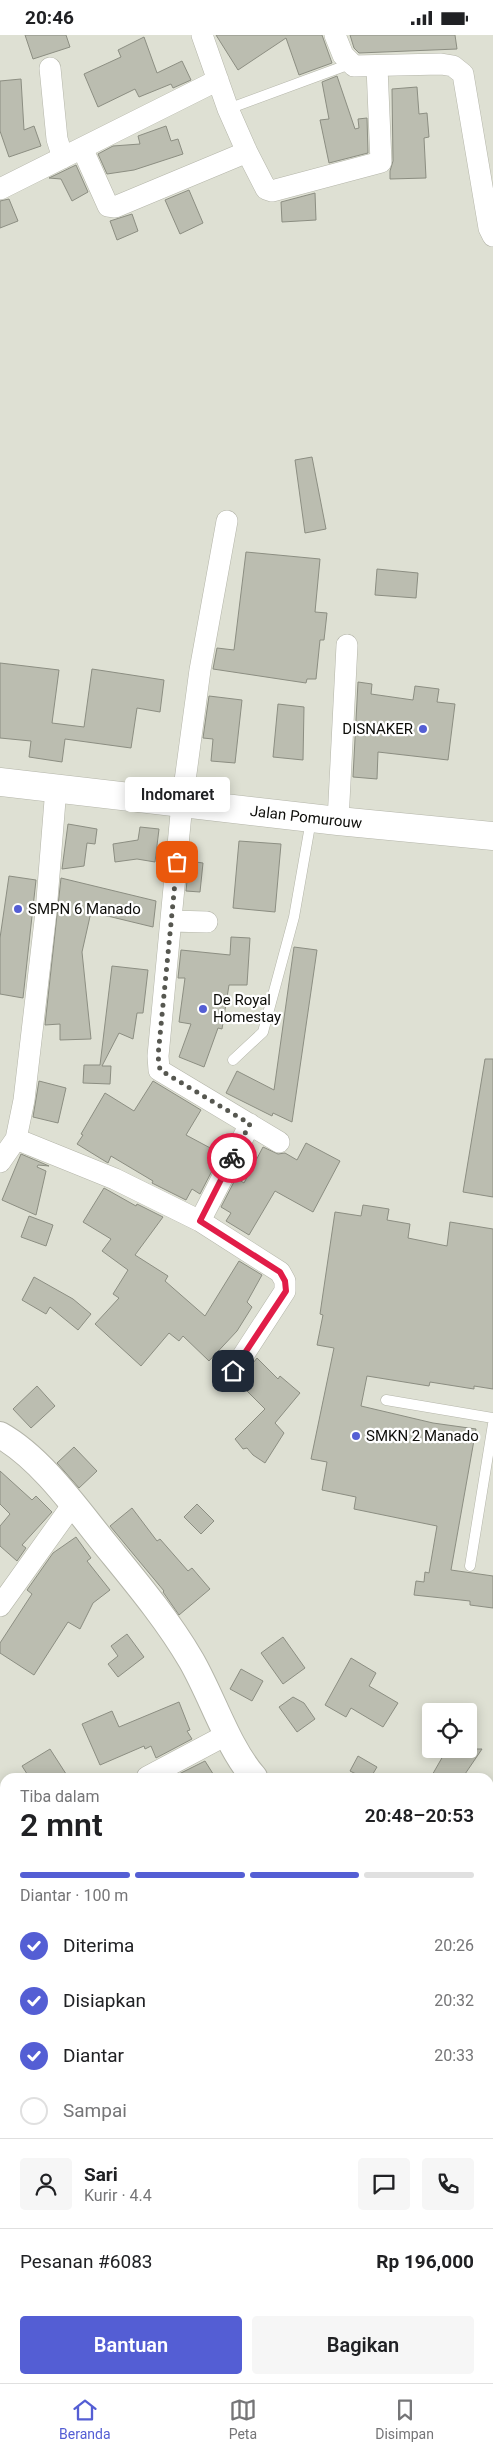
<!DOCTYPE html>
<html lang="id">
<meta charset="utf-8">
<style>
body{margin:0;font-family:Roboto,sans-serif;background:#f6f6f6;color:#202124;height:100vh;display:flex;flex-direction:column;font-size:19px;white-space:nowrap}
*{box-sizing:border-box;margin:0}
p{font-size:16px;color:#757577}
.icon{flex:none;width:28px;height:28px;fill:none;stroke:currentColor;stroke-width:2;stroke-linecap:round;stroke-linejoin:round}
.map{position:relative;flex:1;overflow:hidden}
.panel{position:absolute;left:0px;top:1738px;width:494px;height:611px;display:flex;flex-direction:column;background:#fff;border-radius:15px 15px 0 0;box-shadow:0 2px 12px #0003}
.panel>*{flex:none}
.controls{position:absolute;left:422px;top:1668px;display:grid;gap:10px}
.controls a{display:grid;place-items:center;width:55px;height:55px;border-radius:5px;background:#fff;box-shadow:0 2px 12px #0003;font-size:25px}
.pin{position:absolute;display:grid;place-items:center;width:42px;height:42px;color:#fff;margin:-21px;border-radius:10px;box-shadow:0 2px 8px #0006}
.courier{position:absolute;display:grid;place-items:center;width:50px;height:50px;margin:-25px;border:4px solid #e11d48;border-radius:50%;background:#fff;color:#222;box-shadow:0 1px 6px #0007}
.bubble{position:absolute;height:35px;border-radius:5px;background:#fff;box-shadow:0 2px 12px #0003;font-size:16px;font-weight:600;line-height:35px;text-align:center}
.overview em{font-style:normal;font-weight:600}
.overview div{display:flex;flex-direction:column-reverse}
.overview{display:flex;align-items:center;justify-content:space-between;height:85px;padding:0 20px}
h1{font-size:32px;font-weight:600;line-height:38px}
.bar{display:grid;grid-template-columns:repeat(4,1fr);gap:8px 5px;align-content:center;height:60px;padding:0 20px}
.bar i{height:6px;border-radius:4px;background:#e0e0e0}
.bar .on{background:#545ed4}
.bar p{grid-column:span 4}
.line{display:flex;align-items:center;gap:12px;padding:0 20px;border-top:1px solid #e0e0e0}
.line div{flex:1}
.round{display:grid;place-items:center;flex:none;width:52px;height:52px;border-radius:5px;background:#f6f6f6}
ol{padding:0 20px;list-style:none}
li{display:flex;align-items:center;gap:15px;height:55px}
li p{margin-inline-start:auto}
li .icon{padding:5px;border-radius:50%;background:#545ed4;color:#fff;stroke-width:4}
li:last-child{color:#757577}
li i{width:28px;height:28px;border:2px solid #e0e0e0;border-radius:50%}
.cta{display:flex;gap:10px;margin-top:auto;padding:10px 20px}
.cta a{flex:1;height:58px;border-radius:5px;background:#545ed4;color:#fff;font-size:20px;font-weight:600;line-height:58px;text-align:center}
.cta a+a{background:#f6f6f6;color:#202124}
.status{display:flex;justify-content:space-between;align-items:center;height:35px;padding:0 25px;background:#fff;direction:ltr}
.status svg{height:14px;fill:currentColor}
.tabs{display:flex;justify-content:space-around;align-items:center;height:70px;border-top:1px solid #e0e0e0;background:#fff;font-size:14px;color:#757577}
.tabs a{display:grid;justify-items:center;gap:2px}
.tabs .on{color:#545ed4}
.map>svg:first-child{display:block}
.building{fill:#bbbdb0;stroke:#8c8e82}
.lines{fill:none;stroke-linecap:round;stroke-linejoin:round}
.service-casing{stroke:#b4b5a9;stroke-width:11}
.minor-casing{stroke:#b4b5a9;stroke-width:22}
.tertiary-casing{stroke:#b4b5a9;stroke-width:28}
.secondary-casing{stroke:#b4b5a9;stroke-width:29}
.service{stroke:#fff;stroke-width:10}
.minor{stroke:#fff;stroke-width:21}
.tertiary{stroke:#fff;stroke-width:26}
.secondary{stroke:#fff;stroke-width:28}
.done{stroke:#565750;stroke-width:5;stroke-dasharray:0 9}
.route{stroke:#e11d48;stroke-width:6}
.poi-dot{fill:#545ed4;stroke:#fff;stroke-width:2}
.labels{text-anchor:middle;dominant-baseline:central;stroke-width:4.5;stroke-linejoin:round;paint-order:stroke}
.poi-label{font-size:15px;fill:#0d0d09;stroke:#fff;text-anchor:start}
.street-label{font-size:15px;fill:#0d0d09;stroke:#fff}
</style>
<div class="status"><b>20:46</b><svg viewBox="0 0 49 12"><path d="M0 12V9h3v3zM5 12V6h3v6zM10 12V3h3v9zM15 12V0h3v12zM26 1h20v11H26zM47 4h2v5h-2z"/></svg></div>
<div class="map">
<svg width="493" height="2348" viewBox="0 0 493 2348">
<rect width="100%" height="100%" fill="#dee0d3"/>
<!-- building -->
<path class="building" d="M25 0H66L70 12 33 24Z
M216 0H322L332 28 299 40 286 3 238 35Z
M350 0H455L457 14 359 18 354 13Z
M144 2 157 38 182 26 191 45 173 53 171 49 139 62 135 54 98 72 84 39 121 22 118 15Z
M337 41 355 94 359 93 358 84 367 83 368 118 329 128 320 85 329 84 322 47Z
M21 44 24 95 34 91 41 111 9 122 0 96V46Z
M417 52 419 79 427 78 429 102 424 103 426 143 390 144V136L393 126 392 54Z
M166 91 171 106 178 104 183 119 134 135 107 139 98 119 113 111 140 109 138 101Z
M76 130 88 157 72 166 61 144 49 143Z
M189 155 203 188 180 199 165 165Z
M315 158 316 185 282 187 281 167Z
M9 164 18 186 0 193V166Z
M132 179 138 196 117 205 110 186Z
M312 422 326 494 305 498 295 425Z
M246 517 320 524 315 577 327 578 324 605H320L316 644H307L306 648 213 634 217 613 234 615Z
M377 534 418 538 416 563 375 560Z
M0 628 59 635 52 688 84 692 92 634 164 645 160 677 137 673 131 713 65 704 62 727 29 722 31 706 0 703Z
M358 647 372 649 371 659 413 665 415 651 439 654 437 667 455 669 448 725 378 717 377 744 353 742Z
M209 661 242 665 235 728 211 726 213 704 203 703Z
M278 669 304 672 303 725 273 722Z
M68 789 97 794 95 809 87 808 84 831 62 834Z
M140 792 159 794 155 827 137 824 115 827 113 809 138 805Z
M239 806 281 809 275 877 233 873Z
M189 826 203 828 200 857 186 856Z
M9 841 36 845 23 963 0 959V903Z
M61 843 156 866 153 892 91 877 82 917 91 1004 60 1005V989L45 990Z
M231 902 250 903 247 950H229L222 994 218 993 204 1032 179 1022 191 989 179 987 185 943H178L181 915 230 920Z
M294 912 317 915 292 1087 273 1078 272 1081 226 1058 237 1036 274 1055Z
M112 931 148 935 143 978H137L133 1004 119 998 102 1031H111L110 1049 83 1048 84 1030H100Z
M485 1024H493V1162L463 1157Z
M39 1046 66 1053 58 1088 33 1082Z
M153 1046 201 1075 186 1100 214 1115 208 1126 215 1130 200 1159 192 1154 186 1165 152 1148 153 1146 111 1121 108 1128 77 1109 83 1100 81 1099 105 1058 134 1076Z
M306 1108 340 1126 313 1177 275 1156 249 1200 226 1186 231 1178 221 1172 236 1143 244 1148 263 1112 278 1119 285 1118 297 1125Z
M21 1119 49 1131 38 1130 37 1132 46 1136 36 1180 2 1165Z
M104 1153 136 1171 137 1169 163 1182 135 1220 168 1241 165 1246 205 1281 239 1226 262 1240 247 1267 252 1272 237 1296 209 1326 183 1301 179 1306 169 1298 141 1331 95 1289 119 1263 113 1259 128 1235 102 1216 111 1204 83 1187Z
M363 1170 389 1174 387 1185 410 1189 408 1203 447 1211 450 1187 493 1194V1354L474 1351V1354L430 1347 429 1351 367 1341 361 1371 433 1388 476 1394 451 1535 493 1541V1573L470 1570V1566L414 1560 416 1546 424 1547 425 1537 429 1538 437 1491 354 1474 356 1462 322 1455 327 1427 311 1424 334 1313 317 1310 323 1280 320 1279 335 1177 361 1181Z
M29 1181 53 1190 46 1211 21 1202Z
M34 1242 73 1264 91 1279 78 1295 50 1272 46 1279 22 1265Z
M257 1323 278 1344 280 1341 300 1358 275 1388 284 1398 265 1428 253 1420 247 1413 243 1414 235 1404 265 1374 238 1347Z
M37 1351 55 1371 31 1393 13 1374Z
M74 1412 97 1436 79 1453 57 1428Z
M0 1436 32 1465 36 1461 52 1477 22 1510 26 1513 17 1526 0 1511V1491L10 1479 0 1469Z
M197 1469 214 1486 201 1499 184 1482Z
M132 1473 157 1506 160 1504 188 1536 192 1533 210 1554 179 1580 163 1557 164 1556 110 1491Z
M76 1502 91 1523 87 1526 110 1555 93 1568 80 1594 68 1587 34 1640 0 1618V1608L32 1559 27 1555 53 1518Z
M127 1599 144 1622 118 1642 108 1629 118 1621 111 1611Z
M283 1602 305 1633 283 1649 261 1618Z
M351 1623 376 1638 369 1651 398 1668 383 1692 351 1673 346 1682 325 1670Z
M241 1634 263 1646 252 1666 230 1654Z
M293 1662 304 1668 315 1684 297 1697 279 1672Z
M179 1667 190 1695 187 1696 192 1704 156 1723 151 1711 145 1714 144 1711 100 1730 82 1689 112 1676 119 1692Z
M50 1714 68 1742H29L22 1731Z
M447 1714H482L463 1742H431Z
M358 1721 377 1732 371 1742H362L350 1736Z
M205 1726 215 1742H173Z"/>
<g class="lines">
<!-- service casing -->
<g class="service-casing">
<path id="service" d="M228 74 350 29
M233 1025 263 997 294 882 311 785
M386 1365 493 1383
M470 1531 493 1389"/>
</g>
<!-- minor casing -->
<g class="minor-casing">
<path id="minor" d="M335 0 343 20 354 31 441 29 453 31 463 39 489 193 493 201
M50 33 57 104 63 123
M82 113 108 171 115 172 247 117 228 74 202 0
M247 117 266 154 272 156 381 127 377 32
M0 154 218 45
M227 486 200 635 182 768 158 1021 159 1035 279 1107
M338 786 347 610
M172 886 207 887
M16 1104 115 1144 200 1186 280 1237 285 1246V1256L233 1336
M0 1127 16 1104 24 1065 46 877 56 753
M200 1186 250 1089
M0 1571 73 1469
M147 1742 228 1699
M0 1816 5 1813
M489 1833 493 1826
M0 1957 5 1955
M0 2011 5 2015
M0 2129 5 2128"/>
</g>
<!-- tertiary casing -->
<g class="tertiary-casing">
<path id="tertiary" d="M0 1400C41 1423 76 1473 105 1509 135 1546 167 1584 191 1625 212 1661 228 1713 254 1742
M489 2245 493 2246"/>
</g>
<!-- secondary casing -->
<g class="secondary-casing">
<g id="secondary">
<path id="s1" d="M0 747 338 786 493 801"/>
</g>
</g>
<!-- service -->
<use href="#service" class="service"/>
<!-- minor -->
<use href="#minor" class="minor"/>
<!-- tertiary -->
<use href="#tertiary" class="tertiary"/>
<!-- secondary -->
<use href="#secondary" class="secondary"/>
</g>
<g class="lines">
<!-- done -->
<path class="done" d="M177 827 158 1021 160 1035 250 1089 232 1123"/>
<!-- route -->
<path class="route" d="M232 1123 200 1186 280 1237 285 1246 286 1256 233 1336"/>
</g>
<!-- markers -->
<g class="poi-dot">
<circle cx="423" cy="694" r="5"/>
<circle cx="18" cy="874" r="5"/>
<circle cx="203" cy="974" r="5"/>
<circle cx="356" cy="1401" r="5"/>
</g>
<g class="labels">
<!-- poi labels -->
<g class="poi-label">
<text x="413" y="694" text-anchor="end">DISNAKER</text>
<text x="28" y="874">SMPN 6 Manado</text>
<text x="213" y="965">De Royal<tspan x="213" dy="17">Homestay</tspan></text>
<text x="366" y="1401">SMKN 2 Manado</text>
</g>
<!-- street labels -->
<g class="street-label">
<text stroke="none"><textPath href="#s1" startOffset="308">Jalan Pomurouw</textPath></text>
</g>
</g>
</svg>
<div class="controls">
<a><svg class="icon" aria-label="locate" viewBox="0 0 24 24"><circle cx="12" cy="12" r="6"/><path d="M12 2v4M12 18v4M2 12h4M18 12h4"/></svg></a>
</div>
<div class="pin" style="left:177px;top:827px;background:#ea580c"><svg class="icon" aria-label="bag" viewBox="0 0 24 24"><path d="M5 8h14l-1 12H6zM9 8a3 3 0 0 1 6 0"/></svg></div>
<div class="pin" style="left:233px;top:1336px;background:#1f2937"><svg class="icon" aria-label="home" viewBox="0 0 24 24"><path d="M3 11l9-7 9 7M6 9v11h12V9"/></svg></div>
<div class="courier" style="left:232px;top:1123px"><svg class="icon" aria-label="bike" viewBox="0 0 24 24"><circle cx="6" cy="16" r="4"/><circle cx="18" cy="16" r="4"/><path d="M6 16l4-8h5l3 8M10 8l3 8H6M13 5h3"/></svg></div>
<div class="bubble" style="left:125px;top:742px;width:105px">Indomaret</div>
<section class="panel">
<div class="overview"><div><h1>2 mnt</h1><p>Tiba dalam</p></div><em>20:48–20:53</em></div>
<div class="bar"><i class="on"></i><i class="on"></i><i class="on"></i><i></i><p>Diantar · 100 m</p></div>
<ol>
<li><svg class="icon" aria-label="check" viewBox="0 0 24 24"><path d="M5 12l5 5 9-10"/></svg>Diterima<p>20:26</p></li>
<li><svg class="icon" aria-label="check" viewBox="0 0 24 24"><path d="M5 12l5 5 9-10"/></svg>Disiapkan<p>20:32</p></li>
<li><svg class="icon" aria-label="check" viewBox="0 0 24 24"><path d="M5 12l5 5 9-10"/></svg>Diantar<p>20:33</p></li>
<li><i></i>Sampai</li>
</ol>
<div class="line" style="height:90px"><a class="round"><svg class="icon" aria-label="person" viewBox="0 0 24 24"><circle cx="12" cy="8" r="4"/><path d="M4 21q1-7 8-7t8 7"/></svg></a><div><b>Sari</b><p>Kurir · 4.4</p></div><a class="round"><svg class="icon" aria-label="chat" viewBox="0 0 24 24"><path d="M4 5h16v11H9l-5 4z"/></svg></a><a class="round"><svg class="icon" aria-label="phone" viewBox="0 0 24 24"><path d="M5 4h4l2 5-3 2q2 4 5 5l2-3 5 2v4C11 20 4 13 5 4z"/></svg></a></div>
<div class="line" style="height:65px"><div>Pesanan #6083</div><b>Rp 196,000</b></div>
<div class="cta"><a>Bantuan</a><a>Bagikan</a></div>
</section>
</div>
<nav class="tabs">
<a class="on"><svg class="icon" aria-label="home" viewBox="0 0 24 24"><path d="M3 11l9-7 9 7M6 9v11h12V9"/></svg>Beranda</a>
<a><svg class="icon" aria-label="map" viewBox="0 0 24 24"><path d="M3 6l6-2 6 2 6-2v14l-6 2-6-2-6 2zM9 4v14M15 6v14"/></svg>Peta</a>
<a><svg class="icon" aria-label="saved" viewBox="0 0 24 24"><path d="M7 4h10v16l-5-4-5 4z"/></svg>Disimpan</a>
</nav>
